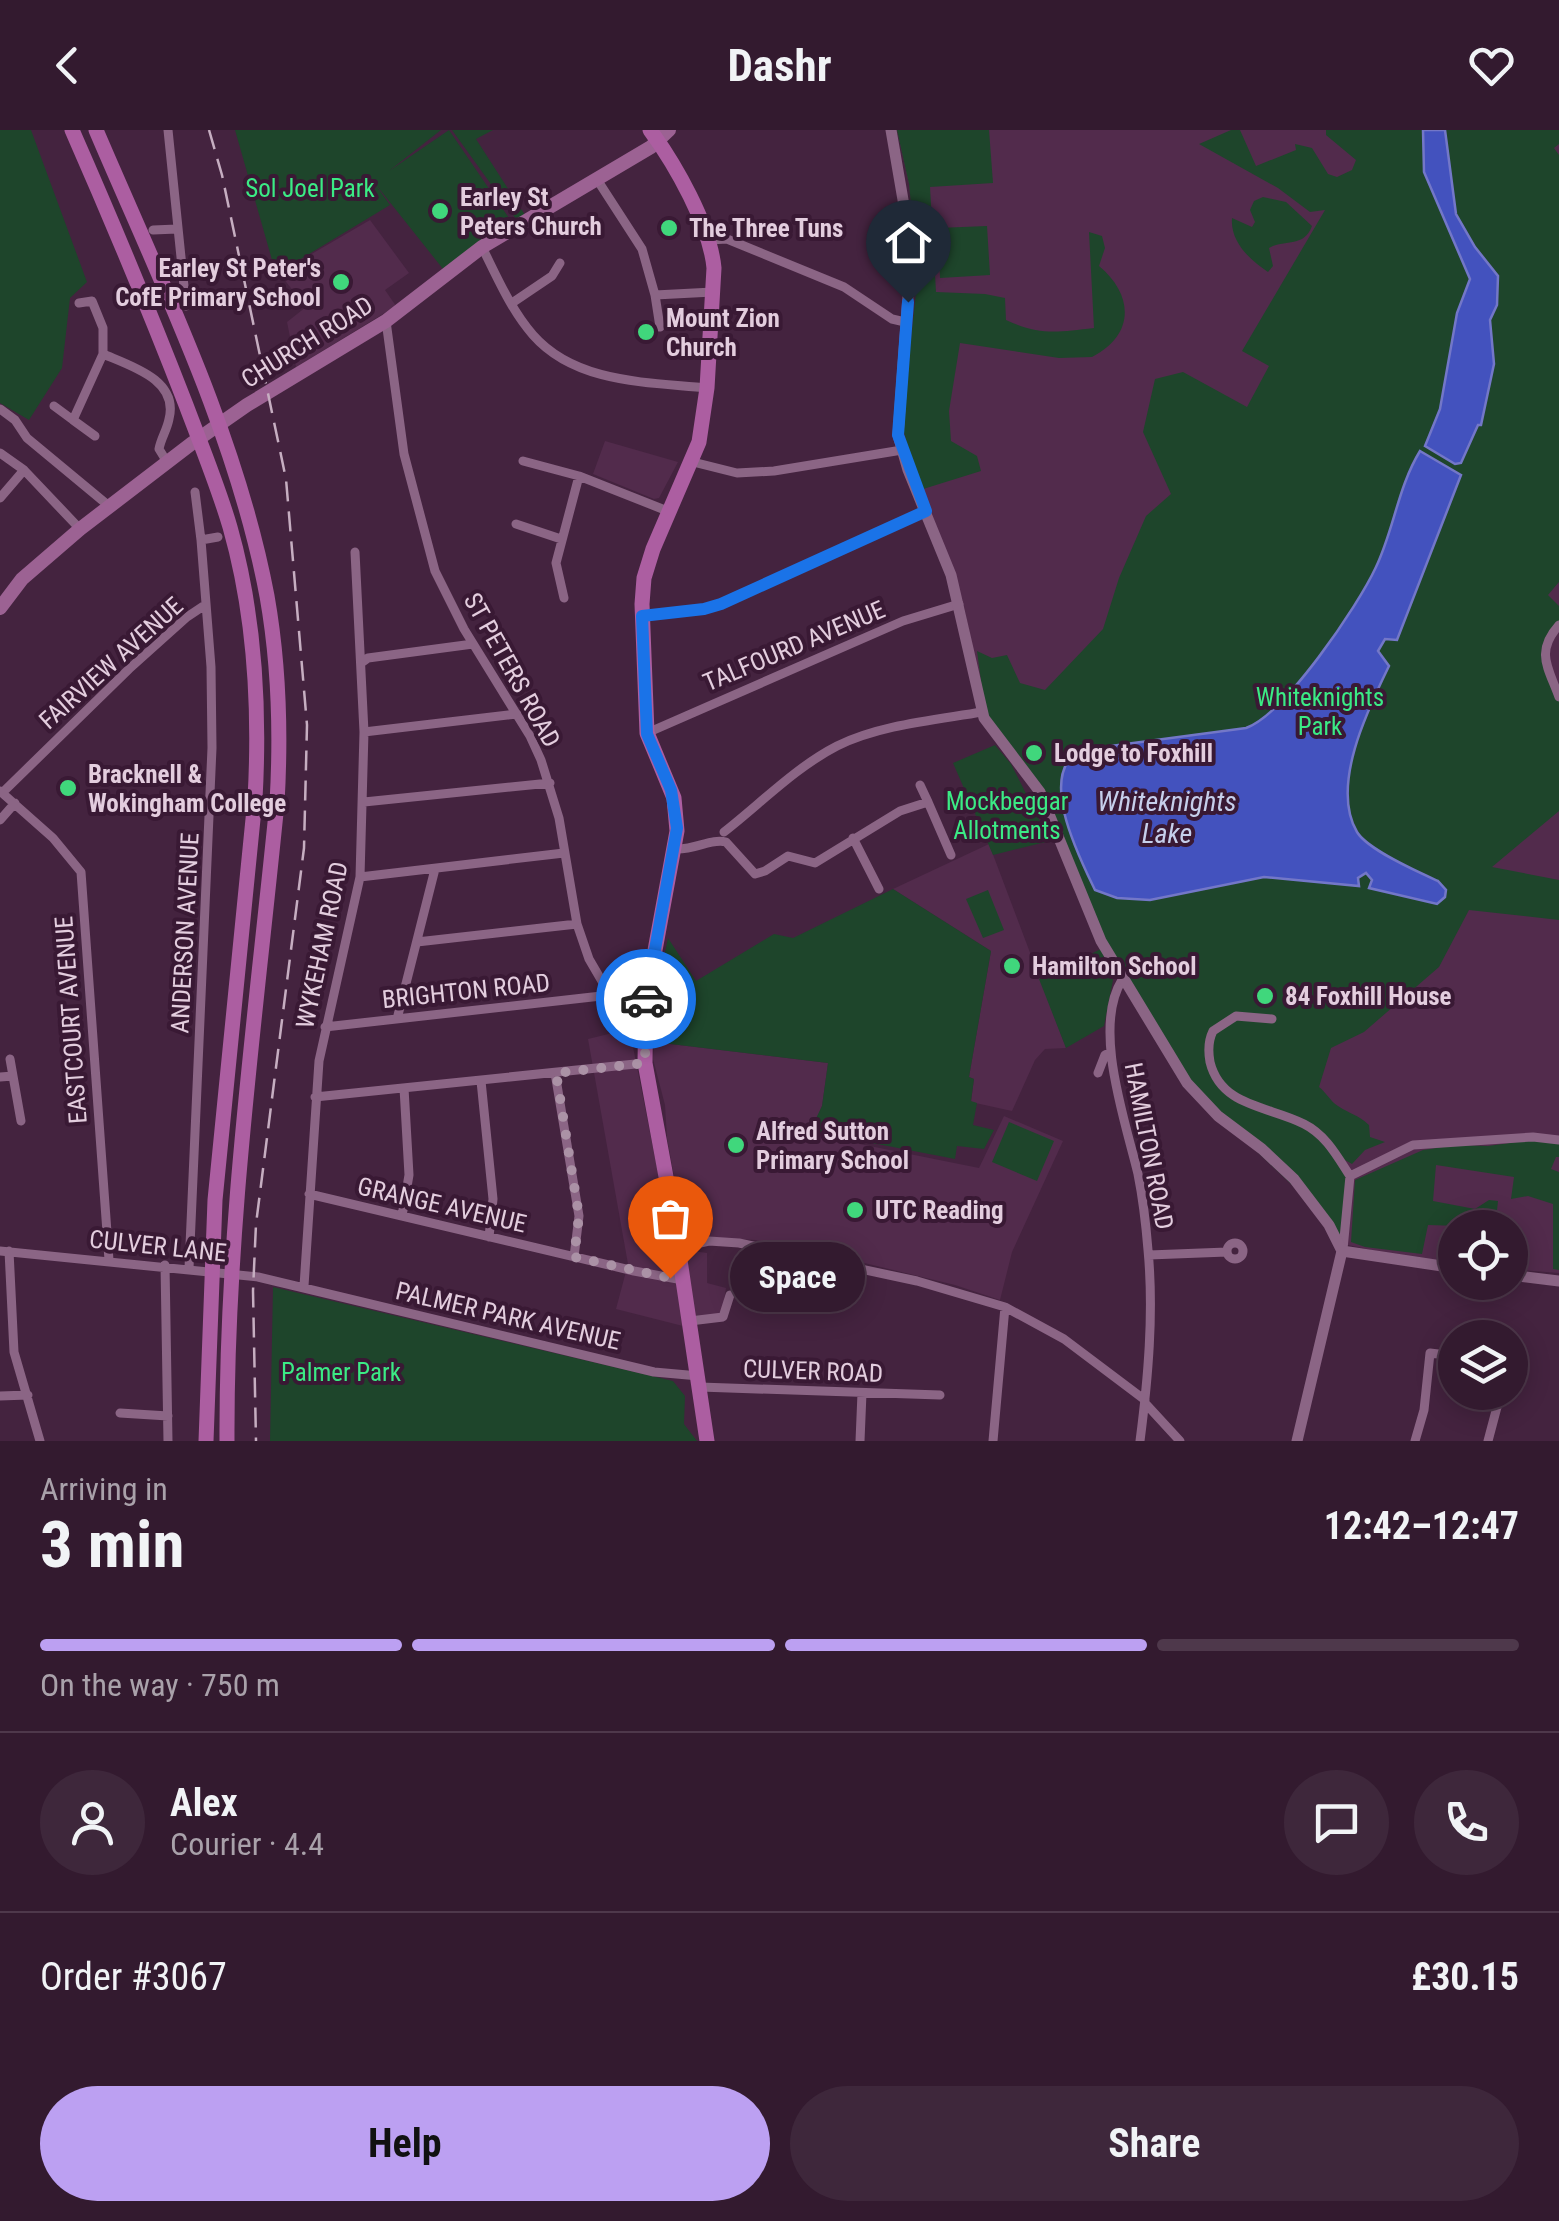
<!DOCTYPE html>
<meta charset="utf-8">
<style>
body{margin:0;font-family:"Roboto Condensed",sans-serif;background:#3e273b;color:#f1f3f6;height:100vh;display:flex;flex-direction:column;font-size:38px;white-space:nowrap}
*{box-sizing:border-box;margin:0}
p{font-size:32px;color:#a9a1aa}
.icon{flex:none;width:55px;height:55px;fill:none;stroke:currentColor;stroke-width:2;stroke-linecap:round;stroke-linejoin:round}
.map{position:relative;height:1311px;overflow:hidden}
.sheet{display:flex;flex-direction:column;background:#331a2f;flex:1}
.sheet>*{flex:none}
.controls{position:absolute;left:1438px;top:1080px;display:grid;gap:20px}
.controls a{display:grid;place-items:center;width:90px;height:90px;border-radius:50%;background:#331a2f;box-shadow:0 5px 25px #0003,0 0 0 2px #4e384b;font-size:50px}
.pin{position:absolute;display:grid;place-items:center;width:85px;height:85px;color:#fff;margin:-102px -42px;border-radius:50% 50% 50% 0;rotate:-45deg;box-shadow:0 0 10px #0007}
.pin .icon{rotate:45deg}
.courier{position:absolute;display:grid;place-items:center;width:100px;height:100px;margin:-50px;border:8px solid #1a73e8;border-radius:50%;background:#fff;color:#222;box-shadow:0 2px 12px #0007}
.bubble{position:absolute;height:70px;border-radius:35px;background:#331a2f;box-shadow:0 5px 25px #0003,0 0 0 2px #4e384b;font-size:32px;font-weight:700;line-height:70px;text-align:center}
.summary em{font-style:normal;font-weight:700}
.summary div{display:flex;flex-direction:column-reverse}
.summary{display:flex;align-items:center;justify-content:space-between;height:170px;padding:0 40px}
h1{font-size:65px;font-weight:700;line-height:75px}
.bar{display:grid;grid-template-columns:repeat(4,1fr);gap:15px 10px;align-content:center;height:120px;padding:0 40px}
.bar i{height:12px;border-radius:8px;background:#4e384b}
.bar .selected{background:#bca0f2}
.bar p{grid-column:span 4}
.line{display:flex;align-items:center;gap:25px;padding:0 40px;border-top:2px solid #4e384b}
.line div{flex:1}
.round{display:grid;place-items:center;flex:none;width:105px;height:105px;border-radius:52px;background:#3e273b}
.button{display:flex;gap:20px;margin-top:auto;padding:20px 40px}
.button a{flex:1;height:115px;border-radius:60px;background:#bca0f2;color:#111;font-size:40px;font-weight:700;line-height:115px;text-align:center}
.button a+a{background:#3e273b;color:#f1f3f6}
header{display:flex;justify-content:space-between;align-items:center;height:130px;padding:0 40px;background:#331a2f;font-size:45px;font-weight:700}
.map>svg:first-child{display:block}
.built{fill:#522b4c}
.green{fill:#1e452b}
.water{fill:#4352be;stroke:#7377c8;stroke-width:2.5}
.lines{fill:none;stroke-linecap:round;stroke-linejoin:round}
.minor{stroke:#8b6585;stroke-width:9}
.tertiary{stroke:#8b6585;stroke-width:11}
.secondary{stroke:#9c6293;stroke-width:14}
.primary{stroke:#ac5ea1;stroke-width:15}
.rail{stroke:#c6aec1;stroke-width:2.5;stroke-dasharray:20 10;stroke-linecap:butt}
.done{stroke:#ab92a6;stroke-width:10;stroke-dasharray:0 18}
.route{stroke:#1a73e8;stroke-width:12}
.poi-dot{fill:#40d77c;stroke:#391934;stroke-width:4}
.labels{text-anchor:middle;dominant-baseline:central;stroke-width:8;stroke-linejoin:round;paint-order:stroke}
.park-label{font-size:25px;fill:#3beb85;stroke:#391934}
.poi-label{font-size:25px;font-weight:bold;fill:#e3cdde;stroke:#391934;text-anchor:start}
.street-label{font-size:25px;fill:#e3cdde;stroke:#391934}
.water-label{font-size:28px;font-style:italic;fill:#c6cfeb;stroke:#391934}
</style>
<header><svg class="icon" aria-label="back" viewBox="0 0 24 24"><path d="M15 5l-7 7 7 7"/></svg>Dashr<svg class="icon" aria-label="heart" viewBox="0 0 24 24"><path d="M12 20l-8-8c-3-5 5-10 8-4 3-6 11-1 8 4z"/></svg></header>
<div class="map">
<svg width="1559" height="1311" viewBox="0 0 1559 1311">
<rect width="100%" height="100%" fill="#44233f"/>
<!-- built -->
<path class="built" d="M897 0H1559V1143L1510 1139V1098H1455V1133L1420 1130 1343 1114 1149 880 1130 851 1051 681 989 594 963 472 917 354 916 126 909 54Z
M370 90 409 143 385 160 396 176 296 237 287 192 306 177 279 143Z
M605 311 678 332 659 368 654 369 593 344Z
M989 714 1066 918 1045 919 1035 930 1012 981 971 972 974 949 969 947 991 821 893 759Z
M625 900 630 902 673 1118 707 1123V1153L726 1158 721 1189 683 1196 616 1179 628 1134 588 909Z
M654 912 828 933 822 976 810 1004 979 1038 1004 986 1063 1011 1012 1122 1000 1170 955 1155 852 1130 755 1110 685 1106 667 1008 665 975 653 929Z"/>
<!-- green -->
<path class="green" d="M0 0H31L87 152 70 168 62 238 29 290 0 273Z
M235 0H441L389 41 449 0 513 94 443 139 373 51 390 75 276 144Z
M452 0H493L476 9 525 85 516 89Z
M897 0H989L993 53 930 57 936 162 985 164 1005 168 1006 190C1040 206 1058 202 1094 198L1089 102 1102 106 1105 118 1099 136C1134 165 1135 205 1092 227L1059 228 960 213 949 281 951 311 977 326 981 341 920 360 902 295 917 153 916 126 909 54Z
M1231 0H1240L1256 36 1296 20 1295 14 1312 18 1328 44 1337 47 1352 40 1356 30 1326 5V0H1559V14L1554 18 1559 25V452L1548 465 1559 476V495L1544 520 1559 567V681L1492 737 1559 750V790L1469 780 1439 837 1364 902 1331 918 1319 957C1326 962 1330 971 1338 976 1350 984 1357 984 1369 995L1370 1007 1385 1012 1365 1020 1352 1034 1345 1030 1350 1046 1343 1114 1332 1093 1186 954 1168 912 1103 810 1051 681 985 581 977 521 992 528 1007 525 1020 553 1045 560 1103 499 1119 448 1146 386 1171 364 1143 302 1155 249 1183 242 1247 277 1269 236 1242 221 1325 80 1310 82 1278 58 1199 14Z
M1263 67 1286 72 1312 96C1304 118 1285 109 1269 118L1273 136 1268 142C1250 130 1230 112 1232 88L1252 97 1255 92 1250 80 1254 71Z
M987 96 990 145 940 148 938 98Z
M995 615 1011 634 1050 711 993 725 953 633Z
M893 759 991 821 969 947 974 949 971 971 977 973 973 995 994 1000 984 1019 957 1016 955 1029 810 1001 822 976 828 933 654 912 655 870 668 808 696 851 774 804 793 808Z
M988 760 1004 800 983 808 966 769Z
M1101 819 1113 850 1104 896 1066 918 1039 849Z
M1009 992 1054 1011 1037 1051 992 1032Z
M1539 1009 1559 1011V1027H1556L1551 1039 1559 1042V1140L1553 1139V1074L1528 1066 1511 1069 1514 1047 1436 1035 1433 1071 1475 1079 1489 1070 1498 1071 1496 1090 1491 1097 1428 1095 1422 1124 1365 1117 1351 1112 1355 1050 1423 1020 1457 1015 1488 1016Z
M273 1157 673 1251 685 1266 684 1294 697 1311H270Z"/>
<!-- water -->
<path class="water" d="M1423 0H1445L1456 84 1475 117 1498 146 1497 175 1490 190 1494 234 1481 295H1478L1461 333 1455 334 1425 316 1440 279 1457 183 1470 149 1424 42Z
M1420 321 1461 345 1397 510 1385 509 1378 521 1389 536C1368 579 1330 656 1357 702 1368 720 1418 742 1438 751L1446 760 1445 767 1437 774 1369 758 1372 750 1366 743 1358 748 1359 756 1264 747 1150 770 1117 768 1095 760C1079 727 1036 643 1081 620L1246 598C1285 584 1358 476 1376 437 1394 399 1398 357 1420 321Z"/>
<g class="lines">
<!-- minor -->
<path class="minor" d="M168 0 186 176
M598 51 642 119 655 165 713 162
M153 100 177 99
M709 110 727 109 844 157 892 189 905 192
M482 117C497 147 511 180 533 205 576 254 649 252 707 258
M655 165 660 197
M79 173 92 171 103 198V224C131 236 179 250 169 289 167 300 161 308 159 319L167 332
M512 173 552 146 560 133
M386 191 404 324 435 441 464 499 530 606 541 630 559 688 577 794 589 829 610 865 623 879 644 884
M54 276 73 290 103 224
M0 279 15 290 27 308 109 376
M73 290 95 306
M0 323 24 340 80 399
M523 331 579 346 670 382
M693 332 737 343 774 341 902 320
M195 362 201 410
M0 368 24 340
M516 394 561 409
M564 468 556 433 579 346
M642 486 704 479 721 473 926 381
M1559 495C1535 522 1548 537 1559 567
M361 533 368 528 473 514
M364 602 517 584
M647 603 903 491 959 474
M0 661 53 708 81 742 109 1130
M2 663 129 539 187 487 205 475
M364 672 550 653
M928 672 951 725
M0 690 15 673
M724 702C760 674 796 637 837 616 879 595 935 590 982 582
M853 708 879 759
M675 719C696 720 711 708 726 712L755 744 765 741 788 726 815 733 900 681 928 672 920 655
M360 747 564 723
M417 812 577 794
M1122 850C1092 898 1126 993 1138 1044 1143 1069 1146 1095 1148 1120 1154 1183 1148 1249 1140 1311
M397 889 435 739
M1272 889 1236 886 1213 901C1208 911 1208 921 1210 932 1221 977 1269 976 1304 994 1326 1005 1337 1026 1350 1046L1343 1119
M325 897 610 865
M10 929 13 946
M555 943 579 1086 574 1127
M1098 943 1105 925 1111 922
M0 947 13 946 21 991
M481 951 493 1069 489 1107
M315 967 645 933
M1350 1046 1413 1015 1533 1007 1559 1010
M309 1064 634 1141 683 1150
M402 1086 409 1045 404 958
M1227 1121a8 8 0 1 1 16 0a8 8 0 1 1-16 0Z
M678 1118 709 1111 739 1113 917 1151 1005 1177 1064 1209 1145 1270
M0 1121 258 1147 654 1242 699 1246
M9 1121 14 1222 40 1311
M1149 1125 1227 1122
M165 1135 168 1311
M189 1138 212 618 211 537 201 410 218 407
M304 1156 319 931 360 747 364 602 355 422
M690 1191 723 1187 730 1165
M700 1257 940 1265
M0 1266 28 1265
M1145 1273 1180 1311
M120 1283 168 1286
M860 1311 862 1263
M993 1311 1005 1177
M1415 1311 1424 1280 1430 1223 1455 1226
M1488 1311 1501 1262"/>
<!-- tertiary -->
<path class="tertiary" d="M891 0 907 93 909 152 898 305 908 340 951 445 984 588 1040 662 1101 811 1187 953 1218 986 1262 1019 1294 1049 1329 1095 1342 1121
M1342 1121 1455 1138
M1510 1145 1559 1151
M1297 1311 1342 1121"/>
<!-- secondary -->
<path class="secondary" d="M0 478 22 449 80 399 191 314 247 275 386 191 482 117 651 17 669 0"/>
<!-- primary -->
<path class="primary" d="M72 0C112 91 150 182 186 275 201 315 218 356 230 397 255 485 260 579 255 669L215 1070 206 1311
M96 0C160 150 237 306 267 466 279 534 281 604 277 673 256 885 226 1097 227 1311
M650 0C675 34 710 95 714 138L707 258 699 312 653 419 644 448 642 474 647 603 674 668 677 701 646 869 645 933 674 1090 707 1311"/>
<!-- rail -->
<path class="rail" d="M209 0 222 45 286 349 307 595 304 718 256 1094 253 1161 256 1311"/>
</g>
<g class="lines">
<!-- done -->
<path class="done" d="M646 869 645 933 556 943 579 1086 574 1127 670 1148"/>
<!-- route -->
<path class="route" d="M646 869 677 698 671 660 647 604 642 486 704 479 721 474 926 381 898 305 908 172"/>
</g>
<!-- markers -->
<g class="poi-dot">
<circle cx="440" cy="81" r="10"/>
<circle cx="669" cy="98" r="10"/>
<circle cx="341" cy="152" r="10"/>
<circle cx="646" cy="202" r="10"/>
<circle cx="1034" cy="623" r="10"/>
<circle cx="68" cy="658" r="10"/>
<circle cx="1012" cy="836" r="10"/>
<circle cx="1265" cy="866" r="10"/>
<circle cx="736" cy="1015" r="10"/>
<circle cx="855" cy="1080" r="10"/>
</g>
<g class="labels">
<!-- park labels -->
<g class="park-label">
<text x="310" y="58">Sol Joel Park</text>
<text x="1320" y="567">Whiteknights<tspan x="1320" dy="29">Park</tspan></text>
<text x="1007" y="671">Mockbeggar<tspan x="1007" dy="29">Allotments</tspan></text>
<text x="341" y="1242">Palmer Park</text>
</g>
<!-- poi labels -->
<g class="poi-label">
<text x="460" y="67">Earley St<tspan x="460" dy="29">Peters Church</tspan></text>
<text x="689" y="98">The Three Tuns</text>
<text x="321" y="138" text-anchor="end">Earley St Peter's<tspan x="321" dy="29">CofE Primary School</tspan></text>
<text x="666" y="188">Mount Zion<tspan x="666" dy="29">Church</tspan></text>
<text x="1054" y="623">Lodge to Foxhill</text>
<text x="88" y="644">Bracknell &amp;<tspan x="88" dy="29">Wokingham College</tspan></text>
<text x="1032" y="836">Hamilton School</text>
<text x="1285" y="866">84 Foxhill House</text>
<text x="756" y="1001">Alfred Sutton<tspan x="756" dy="29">Primary School</tspan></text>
<text x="875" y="1080">UTC Reading</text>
</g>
<!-- street labels -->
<g class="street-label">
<text transform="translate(307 212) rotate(-32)">CHURCH ROAD</text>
<text transform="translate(794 516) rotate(-23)">TALFOURD AVENUE</text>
<text transform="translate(111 533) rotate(-42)">FAIRVIEW AVENUE</text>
<text transform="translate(512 540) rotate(61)">ST PETERS ROAD</text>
<text transform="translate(185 803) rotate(-87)">ANDERSON AVENUE</text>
<text transform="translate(322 815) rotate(-78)">WYKEHAM ROAD</text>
<text transform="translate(466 861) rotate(-6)">BRIGHTON ROAD</text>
<text transform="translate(71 890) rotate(-94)">EASTCOURT AVENUE</text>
<text transform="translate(1149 1016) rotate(79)">HAMILTON ROAD</text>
<text transform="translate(442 1075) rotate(13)">GRANGE AVENUE</text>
<text transform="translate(158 1116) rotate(6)">CULVER LANE</text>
<text transform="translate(508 1186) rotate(13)">PALMER PARK AVENUE</text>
<text transform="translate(813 1241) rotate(2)">CULVER ROAD</text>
</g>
<!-- water labels -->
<g class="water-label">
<text x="1167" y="671">Whiteknights<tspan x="1167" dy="32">Lake</tspan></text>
</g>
</g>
</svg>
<div class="controls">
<a><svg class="icon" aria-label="locate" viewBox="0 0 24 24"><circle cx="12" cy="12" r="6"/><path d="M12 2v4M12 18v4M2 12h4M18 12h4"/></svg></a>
<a><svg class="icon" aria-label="layers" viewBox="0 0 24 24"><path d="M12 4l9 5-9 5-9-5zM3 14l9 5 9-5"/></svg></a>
</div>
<div class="pin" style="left:670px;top:1148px;background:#ea580c"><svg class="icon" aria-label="bag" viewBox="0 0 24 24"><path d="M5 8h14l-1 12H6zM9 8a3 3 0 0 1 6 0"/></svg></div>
<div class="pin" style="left:908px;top:172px;background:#1f2937"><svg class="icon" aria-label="home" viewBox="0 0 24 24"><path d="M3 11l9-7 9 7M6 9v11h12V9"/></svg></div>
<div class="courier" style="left:646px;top:869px"><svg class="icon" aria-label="car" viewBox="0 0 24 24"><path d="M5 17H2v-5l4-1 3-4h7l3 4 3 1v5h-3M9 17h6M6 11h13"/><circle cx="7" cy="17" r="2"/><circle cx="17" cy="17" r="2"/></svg></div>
<div class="bubble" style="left:730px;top:1112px;width:135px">Space</div>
</div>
<section class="sheet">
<div class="summary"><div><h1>3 min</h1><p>Arriving in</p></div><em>12:42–12:47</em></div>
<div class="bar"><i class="selected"></i><i class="selected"></i><i class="selected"></i><i></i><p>On the way · 750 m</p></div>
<div class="line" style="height:180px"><a class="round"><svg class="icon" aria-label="person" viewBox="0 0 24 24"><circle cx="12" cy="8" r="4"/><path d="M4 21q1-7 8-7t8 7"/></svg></a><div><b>Alex</b><p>Courier · 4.4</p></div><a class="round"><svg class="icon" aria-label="chat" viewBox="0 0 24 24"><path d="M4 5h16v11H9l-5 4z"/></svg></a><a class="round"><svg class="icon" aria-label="phone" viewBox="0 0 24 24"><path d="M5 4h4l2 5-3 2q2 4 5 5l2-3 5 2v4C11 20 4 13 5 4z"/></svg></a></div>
<div class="line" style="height:130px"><div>Order #3067</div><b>£30.15</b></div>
<div class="button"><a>Help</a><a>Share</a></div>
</section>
